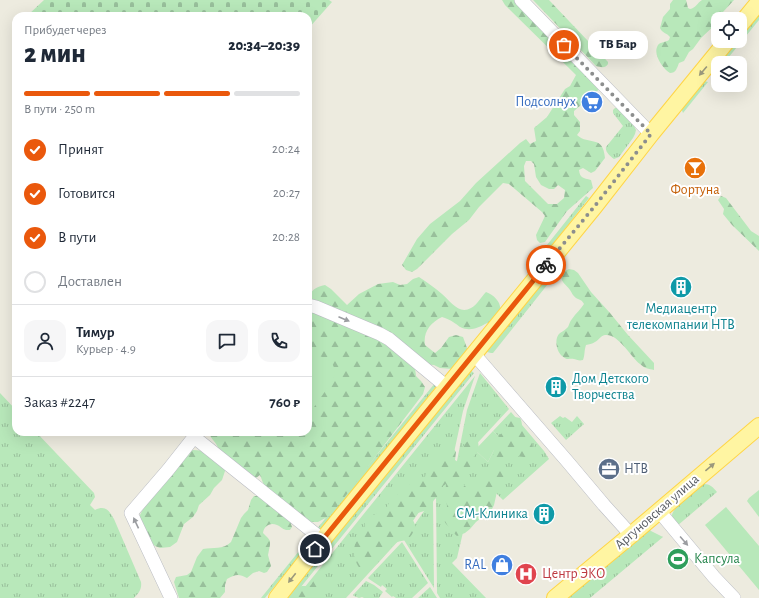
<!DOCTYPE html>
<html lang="ru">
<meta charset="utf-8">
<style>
body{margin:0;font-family:"Alegreya Sans",sans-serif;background:#f6f6f7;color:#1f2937;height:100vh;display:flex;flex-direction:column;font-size:15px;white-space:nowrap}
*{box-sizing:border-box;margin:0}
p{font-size:13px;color:#747a83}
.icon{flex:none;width:22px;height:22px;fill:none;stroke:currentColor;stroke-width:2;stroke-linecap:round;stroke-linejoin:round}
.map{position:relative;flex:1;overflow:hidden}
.panel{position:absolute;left:12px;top:12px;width:300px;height:424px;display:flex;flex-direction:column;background:#fff;border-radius:12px;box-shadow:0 4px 16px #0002}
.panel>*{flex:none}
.fabs{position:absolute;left:711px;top:12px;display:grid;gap:8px}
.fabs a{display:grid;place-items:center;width:36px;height:36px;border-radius:8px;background:#fff;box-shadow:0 4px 16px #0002;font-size:20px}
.pin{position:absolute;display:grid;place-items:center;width:34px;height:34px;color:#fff;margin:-17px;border:2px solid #fff;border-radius:50%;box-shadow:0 1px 4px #0007}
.courier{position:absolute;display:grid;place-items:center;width:40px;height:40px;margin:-20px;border:3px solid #ea580c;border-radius:50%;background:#fff;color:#222;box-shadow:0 1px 5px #0007}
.bubble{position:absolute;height:28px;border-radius:12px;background:#fff;box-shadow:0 4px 16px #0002;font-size:13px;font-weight:800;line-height:28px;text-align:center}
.overview em{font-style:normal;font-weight:800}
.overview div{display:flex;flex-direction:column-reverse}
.overview{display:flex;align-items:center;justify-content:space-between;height:68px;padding:0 12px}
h1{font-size:26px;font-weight:800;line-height:30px}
.bar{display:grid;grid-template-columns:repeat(4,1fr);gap:6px 4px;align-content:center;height:48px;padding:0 12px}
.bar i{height:5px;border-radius:3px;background:#e0e1e3}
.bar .on{background:#ea580c}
.bar p{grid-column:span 4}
.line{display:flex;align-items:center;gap:10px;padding:0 12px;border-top:1px solid #e0e1e3}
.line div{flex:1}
.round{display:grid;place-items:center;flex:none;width:42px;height:42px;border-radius:12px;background:#f6f6f7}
ol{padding:0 12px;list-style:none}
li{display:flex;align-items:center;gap:12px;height:44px}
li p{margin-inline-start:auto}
li .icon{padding:4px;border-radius:50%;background:#ea580c;color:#fff;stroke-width:4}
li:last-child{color:#747a83}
li i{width:22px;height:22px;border:2px solid #e0e1e3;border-radius:50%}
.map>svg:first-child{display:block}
.grass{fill:url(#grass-tufts)}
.forest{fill:url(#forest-firs);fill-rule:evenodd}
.cemetery{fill:url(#cemetery-stones)}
.park{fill:#b8e8ba}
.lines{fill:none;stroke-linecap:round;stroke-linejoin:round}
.minor-casing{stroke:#babcc3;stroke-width:14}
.major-casing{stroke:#ffd546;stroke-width:18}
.minor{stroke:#fff;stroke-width:13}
.major{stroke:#fff5a2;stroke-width:16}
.oneway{fill:#9b997c}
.oneway2{fill:#9b9da1}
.done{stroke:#8c8e8e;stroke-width:4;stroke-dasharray:0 7.2}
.route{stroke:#ea580c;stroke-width:5}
.labels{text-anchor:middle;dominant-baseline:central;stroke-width:4;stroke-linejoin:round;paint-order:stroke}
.shop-label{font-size:14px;fill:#366cbe;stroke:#fff;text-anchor:end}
.food-label{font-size:14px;fill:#c56008;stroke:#fff}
.culture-label{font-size:14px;fill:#0d838f;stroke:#fff}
.service-label{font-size:14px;fill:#4e5e75;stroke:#fff;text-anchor:start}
.street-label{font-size:14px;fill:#585c62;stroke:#fff}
.leisure-label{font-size:14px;fill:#27864d;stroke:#fff;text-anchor:start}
.health-label{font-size:14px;fill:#be3a42;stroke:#fff;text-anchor:start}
</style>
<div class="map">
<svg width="759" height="598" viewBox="0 0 759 598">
<defs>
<pattern id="grass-tufts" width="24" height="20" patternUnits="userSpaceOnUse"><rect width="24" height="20" fill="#b8e8ba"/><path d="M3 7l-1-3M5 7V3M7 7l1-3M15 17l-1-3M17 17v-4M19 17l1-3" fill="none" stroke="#98bf9b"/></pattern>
<pattern id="forest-firs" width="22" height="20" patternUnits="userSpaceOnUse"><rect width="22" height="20" fill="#b8e8ba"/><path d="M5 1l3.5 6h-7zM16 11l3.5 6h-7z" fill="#98bf9b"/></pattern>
<pattern id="cemetery-stones" width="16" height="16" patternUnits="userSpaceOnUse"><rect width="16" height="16" fill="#b8e8ba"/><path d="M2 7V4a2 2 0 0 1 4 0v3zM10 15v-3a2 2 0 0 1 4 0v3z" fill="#98bf9b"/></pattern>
</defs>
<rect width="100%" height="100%" fill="#edebdf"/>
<!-- grass -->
<path class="grass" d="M759 10V20L724 63H718V71C715 67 715 64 717 60L733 41H740V33Z
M704 81 708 82 683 113 681 108Z
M615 108H617L634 126 636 130 635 134 633 138 619 157 614 159C610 156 605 152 606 147L623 126 613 113V110Z
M586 196 589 198 550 248 547 250H543Z
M559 264 563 265 493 353H491L487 352 488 349 556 265Z
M469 369 474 373 292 598H287Z
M480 373 509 409 456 466 467 410Z
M475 376 463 411 450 471 434 491 400 539 346 598H296Z
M435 383 436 385 435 388 322 529 321 530H316Z
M0 393 16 410V432H36L94 493 95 497 90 505 95 510C105 505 109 510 114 519L141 582C142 589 139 593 134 598H0Z
M511 412 544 451 549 459 503 500 496 493 472 513 450 477 475 450 488 462 500 438 493 431Z
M560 416 563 418 565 417 572 422 577 416 584 424 566 440 551 423Z
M448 479 464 528 457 558 452 563 486 598H440L437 593 436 494Z
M704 484C710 484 713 487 717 492L677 526C675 522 672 519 672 515 673 507 696 489 704 484Z
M433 498 434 588 404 540Z
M649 529 651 531 663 537 590 598H566Z
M312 535V541L265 598H261Z
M402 542 428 583 412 598H396L393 596 392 597 385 591 387 589 382 585 381 587 369 579 368 578Z
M366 581 374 585 383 592 379 598H364L362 597 359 598 354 596 353 595Z
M430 587 437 598H418Z"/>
<!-- forest -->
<path class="forest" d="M502 0H517L603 86 574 111V115L580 122V131L577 135C589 146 603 134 605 158L595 171 591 173 583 168 579 170C580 178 583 178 591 180L593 188 567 211 545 242 540 243 537 240 536 235 545 216 542 212 509 184 503 183 479 207 469 220 452 234 417 269 412 272 406 270 402 265 417 239 430 224 460 201 476 183 520 143 526 139 530 144 536 141 534 128 547 117 565 89 570 86 576 75 505 5ZM526 161H531L534 164 536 177 541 185 549 189H554L558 185 565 190 564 198 557 204H548L525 181 524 166Z
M533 0H549L608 62V64C605 69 601 67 596 66Z
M673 0H686L688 8 690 9C696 8 697 3 702 0H734L723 12 719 19H718L717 23 701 38 693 49 689 52 684 61 679 63C677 68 676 73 670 73 663 69 652 54 658 45 660 42 666 42 669 40L670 37C667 33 662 33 660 28L663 17 670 9V4Z
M721 196 726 198 751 231 759 236V251L732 225 723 214 724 209 718 200Z
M569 269 574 270 578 273 591 292 610 313 628 335 654 363V370C649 369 644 368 640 364 631 357 618 333 605 335 600 336 599 340 595 342 592 344 589 344 586 345 584 351 585 355 583 360 579 361 578 360 574 359 568 358 568 361 562 356 556 351 554 338 560 333 563 331 565 330 568 327 569 325 570 321 572 319 576 313 581 309 584 304 582 300 580 300 576 298 573 296 572 293 570 290 566 284 562 284 561 276L563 272Z
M419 277C427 282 435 288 442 294 450 301 459 315 471 308 477 305 481 297 486 292 497 296 506 308 496 318 493 321 488 323 485 324 480 327 473 330 467 329 461 329 458 325 453 322 450 320 446 318 442 317 430 323 423 332 425 345L435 353 441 348 449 337 456 335 463 337 467 348V355L453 369 440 368 434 365 420 364 415 368 416 376 421 381 425 387 423 394 331 515 318 522H311L291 513 265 488 260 475 256 478 219 450C217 443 211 439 208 432H308V300C310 290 316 287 325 285L331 289 347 305 359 294 378 284 393 282 400 285 407 284 413 279Z
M515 417 520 418C523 423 521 427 524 431 525 433 527 434 528 435 534 443 535 454 526 458 511 451 511 468 494 460 493 456 494 442 496 438 498 435 502 434 504 431 508 426 507 419 515 417Z
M471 439H475L478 441 479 450 474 456 470 468 463 472 462 477 464 485 467 488 471 489 476 483 484 481 488 478 493 471C499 470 503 469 507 473L508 482 499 483 494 505 492 509 489 512 476 522 470 529 465 533 457 536C454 534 453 531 451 529 448 525 444 524 444 518 444 514 447 510 447 506 447 501 443 498 444 493 445 490 446 488 446 484L443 486V491L434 500 430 507 427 510 418 513 413 520 416 527C413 532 411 538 406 540 402 541 398 541 394 544 392 546 390 549 388 551 381 560 374 569 363 571 361 569 358 567 357 564 354 558 353 547 356 542 357 541 361 538 361 537 366 533 365 528 365 522L379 511 387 507 391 499 406 488 413 480 421 479 425 477 428 466 438 457 454 449 456 452 455 460 458 462C460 452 461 445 471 439Z
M193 450 207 451 225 467V471L222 480 214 488 210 495 199 505 197 511 193 517 184 524 177 542 170 547 160 548 155 546 147 539 139 522 140 515 145 505 190 451Z
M254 496H260L290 521 292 527 290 530H286C282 529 280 526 277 525 270 522 264 526 263 533L268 538 270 541V545L268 555 271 566 267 572 264 573 259 571 253 573 247 578C239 574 236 574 227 579L225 585V592L220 598H179L174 582 176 577 187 575 191 572 197 557 203 549C213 547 223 550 231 542L241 518 244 514 248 510 251 500Z
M320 579 323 580 324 589 317 598H286L290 590 302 586H308L311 585 314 580Z"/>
<!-- cemetery -->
<path class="cemetery" d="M44 0H329L332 2 308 29V16H27Z"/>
<!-- park -->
<path class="park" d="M316 356C329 356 339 367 333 380L312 410 308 413V362L313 357Z
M493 431 500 438 488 462 475 450Z
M759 490V517L747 501 749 498Z
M726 507 759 546V590L705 525Z"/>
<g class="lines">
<!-- minor casing -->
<g class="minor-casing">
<path id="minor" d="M521 0 651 134
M308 305 316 307 380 334 389 339 447 387
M474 354 567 461 604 505 631 535
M194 437 323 540
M659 511 714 577 734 598
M171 598 131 513 168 470 198 432"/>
</g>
<!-- major casing -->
<g class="major-casing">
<path id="major" d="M740 25 759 2
M277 598 315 549 594 207 651 134 727 41
M555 598 631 535 759 426"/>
</g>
<!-- minor -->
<use href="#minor" class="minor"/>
<!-- major -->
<use href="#major" class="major"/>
</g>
<!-- one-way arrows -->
<defs><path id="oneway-solid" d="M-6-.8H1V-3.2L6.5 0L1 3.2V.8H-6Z"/></defs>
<g class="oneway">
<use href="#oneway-solid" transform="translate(703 71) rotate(130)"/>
<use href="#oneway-solid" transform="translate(710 467) rotate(-40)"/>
<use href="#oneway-solid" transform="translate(292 578) rotate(128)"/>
</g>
<g class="oneway2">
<use href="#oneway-solid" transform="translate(344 319) rotate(23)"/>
<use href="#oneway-solid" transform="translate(136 523) rotate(-115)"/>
<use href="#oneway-solid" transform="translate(684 541) rotate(49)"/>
</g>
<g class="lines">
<!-- done -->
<path class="done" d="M546 265 594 207 651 134 564 45"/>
<!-- route -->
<path class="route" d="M315 549 546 265"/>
</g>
<!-- icons -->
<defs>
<g id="supermarket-disc" transform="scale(1.15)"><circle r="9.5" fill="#3f7fe0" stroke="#fff"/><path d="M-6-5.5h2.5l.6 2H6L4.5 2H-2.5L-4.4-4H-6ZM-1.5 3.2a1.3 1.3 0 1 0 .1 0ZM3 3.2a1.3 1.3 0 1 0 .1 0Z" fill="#fff"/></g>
<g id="bar-disc" transform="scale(1.15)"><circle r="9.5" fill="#e8710a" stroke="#fff"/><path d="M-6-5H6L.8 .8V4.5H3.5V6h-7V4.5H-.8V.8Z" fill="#fff"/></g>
<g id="building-disc" transform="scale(1.15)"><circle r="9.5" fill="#0f9aa8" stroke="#fff"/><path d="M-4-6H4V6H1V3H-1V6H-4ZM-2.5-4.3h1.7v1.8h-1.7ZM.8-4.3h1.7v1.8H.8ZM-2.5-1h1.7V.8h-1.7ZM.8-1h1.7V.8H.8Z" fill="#fff"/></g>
<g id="office-disc" transform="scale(1.15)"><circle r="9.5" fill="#5c6f8a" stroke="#fff"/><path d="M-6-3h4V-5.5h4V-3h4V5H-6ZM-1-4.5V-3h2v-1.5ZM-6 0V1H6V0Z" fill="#fff"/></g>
<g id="stadium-disc" transform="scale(1.15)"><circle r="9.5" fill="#2e9e5b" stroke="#fff"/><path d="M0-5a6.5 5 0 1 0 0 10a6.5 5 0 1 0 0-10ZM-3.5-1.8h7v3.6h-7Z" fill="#fff"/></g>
<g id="shop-disc" transform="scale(1.15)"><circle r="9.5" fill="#3f7fe0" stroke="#fff"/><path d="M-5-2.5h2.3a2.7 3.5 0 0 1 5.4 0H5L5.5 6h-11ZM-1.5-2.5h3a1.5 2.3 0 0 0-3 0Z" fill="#fff"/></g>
<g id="hospital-disc" transform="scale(1.15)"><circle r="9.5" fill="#e0444e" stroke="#fff"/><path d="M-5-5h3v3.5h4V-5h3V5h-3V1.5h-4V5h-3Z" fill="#fff"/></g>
</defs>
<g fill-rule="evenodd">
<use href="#supermarket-disc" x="592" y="102"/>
<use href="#bar-disc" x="695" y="168"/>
<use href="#building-disc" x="681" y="287"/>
<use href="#building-disc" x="556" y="387"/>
<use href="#office-disc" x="609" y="469"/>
<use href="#building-disc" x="544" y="514"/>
<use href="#stadium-disc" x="678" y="559"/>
<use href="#shop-disc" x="502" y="565"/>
<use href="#hospital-disc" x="526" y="574"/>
</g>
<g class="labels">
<!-- shop labels -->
<g class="shop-label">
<text x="576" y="102">Подсолнух</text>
<text x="486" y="565">RAL</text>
</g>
<!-- food labels -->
<g class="food-label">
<text x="695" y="190">Фортуна</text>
</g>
<!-- culture labels -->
<g class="culture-label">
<text x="681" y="309">Медиацентр<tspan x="681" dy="16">телекомпании НТВ</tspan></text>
<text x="572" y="379" text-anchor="start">Дом Детского<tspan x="572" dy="16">Творчества</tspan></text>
<text x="528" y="514" text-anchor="end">СМ-Клиника</text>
</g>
<!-- service labels -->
<g class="service-label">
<text x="624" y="469">НТВ</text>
</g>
<!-- street labels -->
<g class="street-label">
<text transform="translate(657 512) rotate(-41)">Аргуновская улица</text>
</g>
<!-- leisure labels -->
<g class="leisure-label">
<text x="694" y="559">Капсула</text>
</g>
<!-- health labels -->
<g class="health-label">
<text x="542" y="574">Центр ЭКО</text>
</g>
</g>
</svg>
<div class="fabs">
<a><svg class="icon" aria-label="locate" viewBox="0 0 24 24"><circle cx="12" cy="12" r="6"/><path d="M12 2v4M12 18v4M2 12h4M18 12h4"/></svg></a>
<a><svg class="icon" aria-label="layers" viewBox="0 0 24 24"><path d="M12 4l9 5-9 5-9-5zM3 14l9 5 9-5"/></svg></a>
</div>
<div class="pin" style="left:564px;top:45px;background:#ea580c"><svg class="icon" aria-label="bag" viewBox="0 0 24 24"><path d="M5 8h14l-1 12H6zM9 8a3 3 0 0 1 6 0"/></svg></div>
<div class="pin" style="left:315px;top:549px;background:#1f2937"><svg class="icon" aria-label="home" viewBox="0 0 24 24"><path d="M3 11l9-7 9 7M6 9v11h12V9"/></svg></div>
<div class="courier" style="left:546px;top:265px"><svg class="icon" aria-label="bike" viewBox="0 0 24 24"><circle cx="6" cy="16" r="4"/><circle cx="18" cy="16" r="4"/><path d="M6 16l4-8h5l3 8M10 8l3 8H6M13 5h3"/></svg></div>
<div class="bubble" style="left:588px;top:31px;width:60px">ТВ Бар</div>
<section class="panel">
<div class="overview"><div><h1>2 мин</h1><p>Прибудет через</p></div><em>20:34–20:39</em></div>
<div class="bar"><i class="on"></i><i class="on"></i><i class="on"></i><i></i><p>В пути · 250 m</p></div>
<ol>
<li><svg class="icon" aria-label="check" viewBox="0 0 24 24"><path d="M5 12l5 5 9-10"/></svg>Принят<p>20:24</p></li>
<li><svg class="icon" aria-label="check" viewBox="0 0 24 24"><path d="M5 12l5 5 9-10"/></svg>Готовится<p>20:27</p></li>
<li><svg class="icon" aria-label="check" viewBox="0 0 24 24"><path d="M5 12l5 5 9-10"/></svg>В пути<p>20:28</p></li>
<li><i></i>Доставлен</li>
</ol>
<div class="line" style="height:72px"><a class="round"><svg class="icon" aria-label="person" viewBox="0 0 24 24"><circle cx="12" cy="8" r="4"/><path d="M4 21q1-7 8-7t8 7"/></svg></a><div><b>Тимур</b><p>Курьер · 4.9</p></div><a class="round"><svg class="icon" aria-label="chat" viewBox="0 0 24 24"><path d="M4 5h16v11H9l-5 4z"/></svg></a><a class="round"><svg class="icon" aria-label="phone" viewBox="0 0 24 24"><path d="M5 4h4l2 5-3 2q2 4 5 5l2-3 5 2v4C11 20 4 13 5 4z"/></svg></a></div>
<div class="line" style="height:52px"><div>Заказ #2247</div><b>760 ₽</b></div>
</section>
</div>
